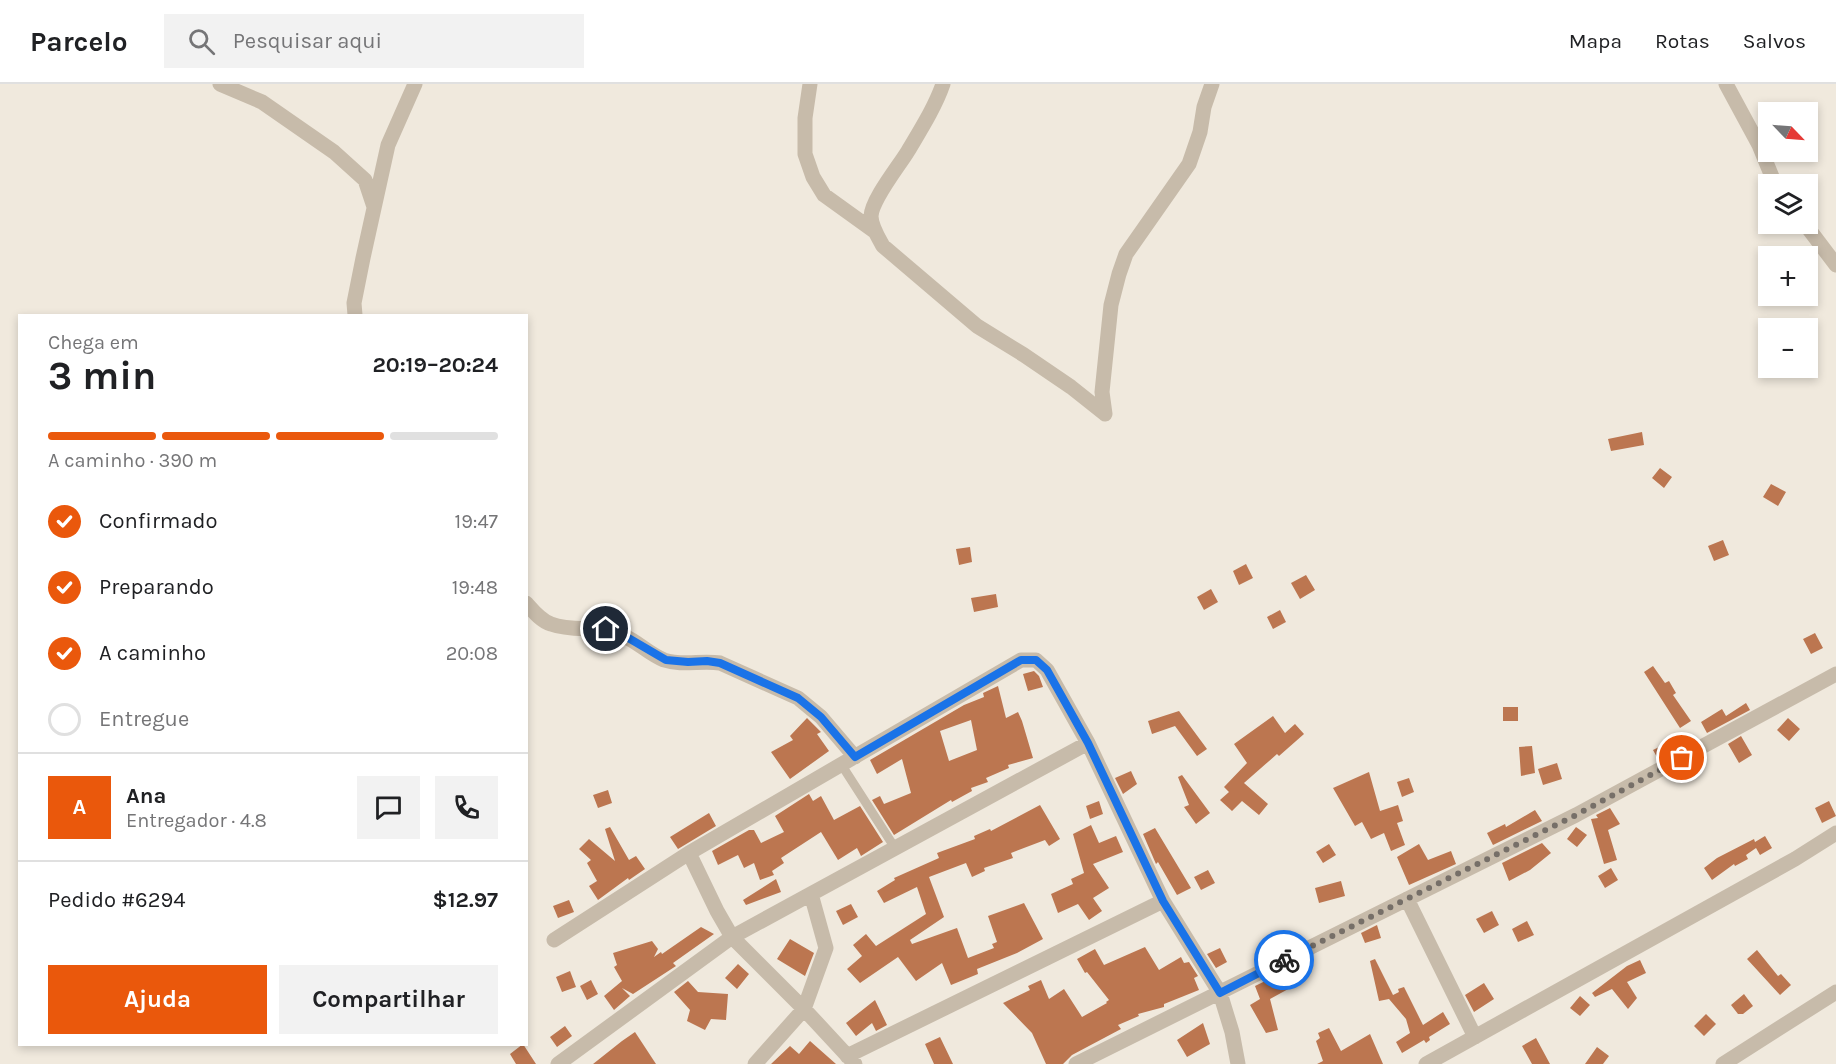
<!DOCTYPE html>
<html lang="pt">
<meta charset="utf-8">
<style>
body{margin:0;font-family:Karla,sans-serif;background:#f2f2f2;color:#202124;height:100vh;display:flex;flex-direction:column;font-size:22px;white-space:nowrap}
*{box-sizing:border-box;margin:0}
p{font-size:20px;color:#757577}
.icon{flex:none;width:33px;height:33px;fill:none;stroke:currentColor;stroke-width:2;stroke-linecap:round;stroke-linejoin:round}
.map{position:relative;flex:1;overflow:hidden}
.sheet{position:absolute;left:18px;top:230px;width:510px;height:732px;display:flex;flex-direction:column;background:#fff;border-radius:0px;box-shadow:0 3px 9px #0003}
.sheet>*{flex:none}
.needle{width:39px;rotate:115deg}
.controls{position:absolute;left:1758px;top:18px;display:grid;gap:12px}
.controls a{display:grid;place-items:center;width:60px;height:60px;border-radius:0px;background:#fff;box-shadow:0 3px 9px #0003;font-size:30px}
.pin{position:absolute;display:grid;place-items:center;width:51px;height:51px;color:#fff;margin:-26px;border:3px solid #fff;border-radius:50%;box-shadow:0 2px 6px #0007}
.courier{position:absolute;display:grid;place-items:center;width:60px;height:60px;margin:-30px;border:4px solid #1a73e8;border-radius:50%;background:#fff;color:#222;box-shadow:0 2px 8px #0007}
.headline em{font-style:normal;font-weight:700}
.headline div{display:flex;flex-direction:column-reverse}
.headline{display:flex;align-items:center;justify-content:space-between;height:102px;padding:0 30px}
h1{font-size:39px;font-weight:700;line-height:45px}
.bar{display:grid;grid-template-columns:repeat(4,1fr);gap:9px 6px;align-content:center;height:72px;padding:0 30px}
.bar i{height:8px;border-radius:4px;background:#e0e0e0}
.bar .on{background:#ea580c}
.bar p{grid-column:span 4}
.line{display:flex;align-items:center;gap:15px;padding:0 30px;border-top:2px solid #e0e0e0}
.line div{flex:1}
.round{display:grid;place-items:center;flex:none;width:63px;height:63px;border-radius:0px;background:#f2f2f2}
ol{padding:0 30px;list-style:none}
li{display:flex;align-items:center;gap:18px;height:66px}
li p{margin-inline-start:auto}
li .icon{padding:6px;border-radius:50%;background:#ea580c;color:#fff;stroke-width:4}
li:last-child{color:#757577}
li i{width:33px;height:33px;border:3px solid #e0e0e0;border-radius:50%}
.primary-button{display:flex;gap:12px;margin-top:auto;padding:12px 30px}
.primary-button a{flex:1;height:69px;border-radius:0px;background:#ea580c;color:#fff;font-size:24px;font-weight:700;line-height:69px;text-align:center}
.primary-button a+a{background:#f2f2f2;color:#202124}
header{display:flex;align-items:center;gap:36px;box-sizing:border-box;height:84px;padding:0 30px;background:#fff;border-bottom:2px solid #e0e0e0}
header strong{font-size:28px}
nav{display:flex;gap:33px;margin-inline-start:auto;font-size:21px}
.search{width:420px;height:54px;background:#f2f2f2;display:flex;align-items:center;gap:15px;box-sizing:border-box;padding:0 21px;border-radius:0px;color:#757577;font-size:22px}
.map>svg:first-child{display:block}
.building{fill:#bc7650;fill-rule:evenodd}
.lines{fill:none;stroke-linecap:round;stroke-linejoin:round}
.lane{stroke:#c7bbaa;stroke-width:9}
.street{stroke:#c7bbaa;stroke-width:15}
.done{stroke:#766f68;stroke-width:6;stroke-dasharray:0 10.8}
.route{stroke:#1a73e8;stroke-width:8}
</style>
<header>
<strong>Parcelo</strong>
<div class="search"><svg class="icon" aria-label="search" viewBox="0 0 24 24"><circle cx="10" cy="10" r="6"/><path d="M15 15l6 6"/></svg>Pesquisar aqui</div>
<nav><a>Mapa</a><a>Rotas</a><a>Salvos</a></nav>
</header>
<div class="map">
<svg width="1836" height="980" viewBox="0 0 1836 980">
<rect width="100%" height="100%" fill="#f0e9dd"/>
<!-- building -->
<path class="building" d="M1642 348 1644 361 1611 367 1608 355Z
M1660 384 1672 393 1664 404 1652 394Z
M1771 400 1786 408 1778 422 1763 413Z
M1723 456 1729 471 1714 477 1708 462Z
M970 463 972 478 959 481 956 465Z
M1246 480 1253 494 1239 501 1233 487Z
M1306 491 1315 506 1300 515 1291 499Z
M1211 505 1218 518 1204 526 1197 513Z
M996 510 998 523 974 528 971 514Z
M1280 526 1286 538 1273 545 1267 533Z
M1815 549 1823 564 1811 570 1803 555Z
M1653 582 1665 599 1669 597 1676 609 1673 611 1691 637 1680 644 1644 588Z
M1034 587 1039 592 1043 603 1028 607 1023 590Z
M998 602 1006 634 1018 628 1022 637 1033 674 1008 681 1009 684 986 694 988 698 971 704 972 707 952 718 951 716 894 751 872 716 880 712 884 720 911 709 902 675 877 690 870 676 964 621 984 613 983 609ZM971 636 977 666 949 677 940 647Z
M1746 619 1750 626 1707 649 1701 638 1722 625 1726 632Z
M1503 623H1518V637H1503Z
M1179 627 1207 665 1197 672 1175 642 1152 650 1148 637Z
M1273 632 1285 649 1295 640 1304 650 1279 672 1277 670 1244 699 1268 720 1259 731 1242 717 1232 727 1220 716 1229 708 1224 703 1247 679 1234 660Z
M807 634 821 648 817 650 829 667 790 695 771 668 793 656 790 652Z
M1788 634 1800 645 1789 657 1777 646Z
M1741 652 1752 671 1739 679 1728 660Z
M1671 657 1676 666 1658 675 1653 666Z
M1532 662 1535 689 1521 692 1519 663Z
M1557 679 1562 695 1543 701 1538 685Z
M1131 687 1137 700 1123 710 1115 694Z
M1369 688 1380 727 1398 721 1403 737 1397 739 1405 761 1391 767 1384 749 1371 755 1362 738 1355 742 1333 704Z
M1182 691 1210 729 1196 740 1184 723 1189 721 1178 693Z
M1409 694 1414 708 1402 713 1397 698Z
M608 706 612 719 598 724 593 711Z
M809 710 813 717 821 712 834 736 860 722 883 758 861 772 857 764 838 776 821 748 781 774 784 779 772 787 774 791 760 796 754 779 744 784 738 771 718 781 712 767 749 746H754L761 759 784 748 775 732Z
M1099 717 1103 730 1090 735 1086 722Z
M1829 717 1836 732 1822 739 1815 724Z
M1040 721 1060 755 1049 762 1045 756 1011 769 1013 774 984 784 985 787 972 793 966 779 929 793 944 833 910 856 912 860 957 844 968 874 994 864 992 860 997 858 988 832 1024 819 1043 855 1017 869 977 885 978 890 951 901 942 879 916 897 898 873 860 899 847 885 862 872 853 861 866 850 876 862 926 830 917 803 884 819 877 807 895 796 894 794 939 774 937 769 975 755 974 752 990 745 991 747Z
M1610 724 1620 740 1608 746 1617 776 1604 780 1591 735 1598 734 1596 731Z
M1535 726 1542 737 1493 761 1487 749 1505 740 1506 743Z
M709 729 716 742 678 765 670 753Z
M1091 741 1099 759 1116 752 1123 768 1093 780 1109 804 1093 814 1102 827 1089 836 1078 820 1058 829 1051 810 1073 800 1071 795 1084 789 1073 750Z
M610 743 629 776 636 772 645 785 629 796 628 794 598 816 589 802 597 797 587 779 591 776 579 765 589 755 615 777 605 745Z
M1576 743 1587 751 1577 763 1567 755Z
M1155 744 1191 804 1177 811 1158 778 1156 780 1143 750Z
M1765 752 1772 764 1760 771 1756 764 1746 771 1748 775 1735 782 1734 780 1712 796 1704 784 1717 774 1754 755 1755 758Z
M1542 759 1551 769 1530 786 1509 797 1502 779Z
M1329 760 1336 771 1323 779 1316 768Z
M1419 760 1428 776 1451 767 1456 780 1409 801 1397 773Z
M1611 784 1618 796 1605 804 1598 792Z
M1208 786 1215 799 1201 806 1194 793Z
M776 795 781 808 746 821 743 816Z
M1341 797 1345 812 1319 819 1315 804Z
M569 816 574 828 558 834 553 822Z
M851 820 858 833 843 841 836 827Z
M1492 827 1499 841 1484 849 1476 835Z
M1527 837 1534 851 1518 858 1512 845Z
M1377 841 1381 854 1365 859 1361 849Z
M701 843 714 850 673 879 676 882 633 910 622 904 630 912 614 926 604 912 622 897 614 883 617 881 613 869 652 857 658 865 654 873 661 868 662 870Z
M790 855 814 869 805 892 777 875Z
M1145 863 1159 886 1181 873 1184 879 1189 878 1198 892 1194 894 1199 906 1164 920V923L1138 930 1139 932 1118 941 1121 945 1072 971 1063 980H1046L1032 949 1003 919 1030 906 1028 902 1041 896 1049 915 1064 905 1082 933 1107 919 1106 918 1109 916 1087 888 1085 889 1077 875 1095 865 1104 881Z
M1220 864 1227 878 1216 884 1207 870Z
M1757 866 1778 892 1781 890 1791 901 1780 911 1747 875Z
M1375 875 1393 911 1399 908 1398 905 1404 903 1423 941 1443 928 1450 940 1429 953 1430 956 1426 959 1424 956 1402 969 1396 958 1410 949 1406 935 1389 915 1379 917 1370 877Z
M1640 876 1646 889 1627 898 1637 914 1628 925 1612 905 1595 913 1592 909 1627 882Z
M738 880 749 890 737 905 725 894Z
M1296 882 1301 898 1270 915 1278 946 1266 949 1250 921 1260 915 1255 902Z
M570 887 576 903 562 908 556 893Z
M591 896 598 910 587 916 580 902Z
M688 897 698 908 728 910 726 936 711 935 705 946 687 937 690 926 674 908Z
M1484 899 1494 915 1474 928 1465 911Z
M1744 910 1753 922 1743 930H1738L1731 921Z
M1580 912 1590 921 1580 932 1570 924Z
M875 916 887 941 876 947 872 939 856 952 846 939Z
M1706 930 1716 940 1704 952 1694 942Z
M1203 939 1210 960 1187 973 1177 956Z
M565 942 572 952 557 963 550 953Z
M1329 944 1341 967 1370 950 1383 980H1317L1323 977 1316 957 1320 954 1318 949Z
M635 948 656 980H593L622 957Z
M940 953 953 980H934L925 960Z
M1536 954 1550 980H1532L1522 962Z
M810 957 836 980H771L790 962 799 970Z
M523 960 536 980H516L510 970Z
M1597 963 1609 972 1603 980H1585Z"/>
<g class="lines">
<!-- lane -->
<path class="lane" d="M841 680 895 764"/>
<!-- street -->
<path class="street" d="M220 0 262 18 334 68 365 96 374 123
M810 0 805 34V70L813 93 824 111 874 147
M943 0C935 23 921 45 908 67 899 82 872 115 871 132 871 142 878 153 883 162L977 242 1024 271 1071 303 1105 330
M1726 0 1759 61 1775 100
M1805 140 1836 181
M355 231 354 219 363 174 388 61 415 0
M1105 330 1102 308 1111 221 1119 190 1126 170 1189 80 1200 48 1204 23 1212 0
M526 519C533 527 541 537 551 540 575 549 601 540 624 552 638 558 649 570 664 576 682 582 702 576 720 579L798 614 821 633 855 673
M689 769 717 827 732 853 804 925 855 980
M1407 815 1475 953
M554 856 689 769 1021 576H1036L1047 586 1088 659 1163 817 1220 909 1232 948 1238 980
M847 972 1163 817
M558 980 732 853 1088 659
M755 980 804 925 826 864 811 810
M1076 980 1576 731 1836 590
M1426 980 1795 775 1836 749
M1723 980 1836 908"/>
</g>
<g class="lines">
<!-- done -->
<path class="done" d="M1284 876 1576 731 1682 674"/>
<!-- route -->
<path class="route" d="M606 545 625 552 666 576 688 578 707 577 720 579 798 614 821 633 855 673 1021 576H1036L1047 586 1088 659 1163 817 1220 909 1284 876"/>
</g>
</svg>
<div class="controls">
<a><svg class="needle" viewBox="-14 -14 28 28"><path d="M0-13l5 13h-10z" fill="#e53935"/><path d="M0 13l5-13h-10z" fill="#757577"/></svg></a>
<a><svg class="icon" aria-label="layers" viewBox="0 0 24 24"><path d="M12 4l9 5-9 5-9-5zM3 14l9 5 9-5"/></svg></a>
<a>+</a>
<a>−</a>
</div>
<div class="pin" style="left:1682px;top:674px;background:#ea580c"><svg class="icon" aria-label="bag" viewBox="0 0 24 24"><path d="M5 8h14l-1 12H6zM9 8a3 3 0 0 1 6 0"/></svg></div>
<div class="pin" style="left:606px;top:545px;background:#1f2937"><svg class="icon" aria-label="home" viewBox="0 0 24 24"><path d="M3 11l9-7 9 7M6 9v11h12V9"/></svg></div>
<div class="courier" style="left:1284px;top:876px"><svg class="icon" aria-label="bike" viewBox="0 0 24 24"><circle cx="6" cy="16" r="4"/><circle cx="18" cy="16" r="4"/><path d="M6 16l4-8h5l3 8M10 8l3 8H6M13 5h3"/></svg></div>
<section class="sheet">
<div class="headline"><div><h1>3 min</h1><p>Chega em</p></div><em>20:19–20:24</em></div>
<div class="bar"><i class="on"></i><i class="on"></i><i class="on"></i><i></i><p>A caminho · 390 m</p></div>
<ol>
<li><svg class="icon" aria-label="check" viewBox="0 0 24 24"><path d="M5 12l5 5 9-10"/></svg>Confirmado<p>19:47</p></li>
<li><svg class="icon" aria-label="check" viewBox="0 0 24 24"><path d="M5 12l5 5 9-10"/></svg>Preparando<p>19:48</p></li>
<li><svg class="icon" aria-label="check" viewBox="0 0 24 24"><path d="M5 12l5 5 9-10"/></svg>A caminho<p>20:08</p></li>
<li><i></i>Entregue</li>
</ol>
<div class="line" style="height:108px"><b class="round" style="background:#ea580c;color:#fff">A</b><div><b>Ana</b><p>Entregador · 4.8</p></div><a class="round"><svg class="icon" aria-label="chat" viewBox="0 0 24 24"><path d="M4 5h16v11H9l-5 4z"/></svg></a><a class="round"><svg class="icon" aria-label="phone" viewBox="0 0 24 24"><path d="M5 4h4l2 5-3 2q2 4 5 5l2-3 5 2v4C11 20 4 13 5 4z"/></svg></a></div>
<div class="line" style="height:78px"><div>Pedido #6294</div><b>$12.97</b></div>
<div class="primary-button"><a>Ajuda</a><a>Compartilhar</a></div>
</section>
</div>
